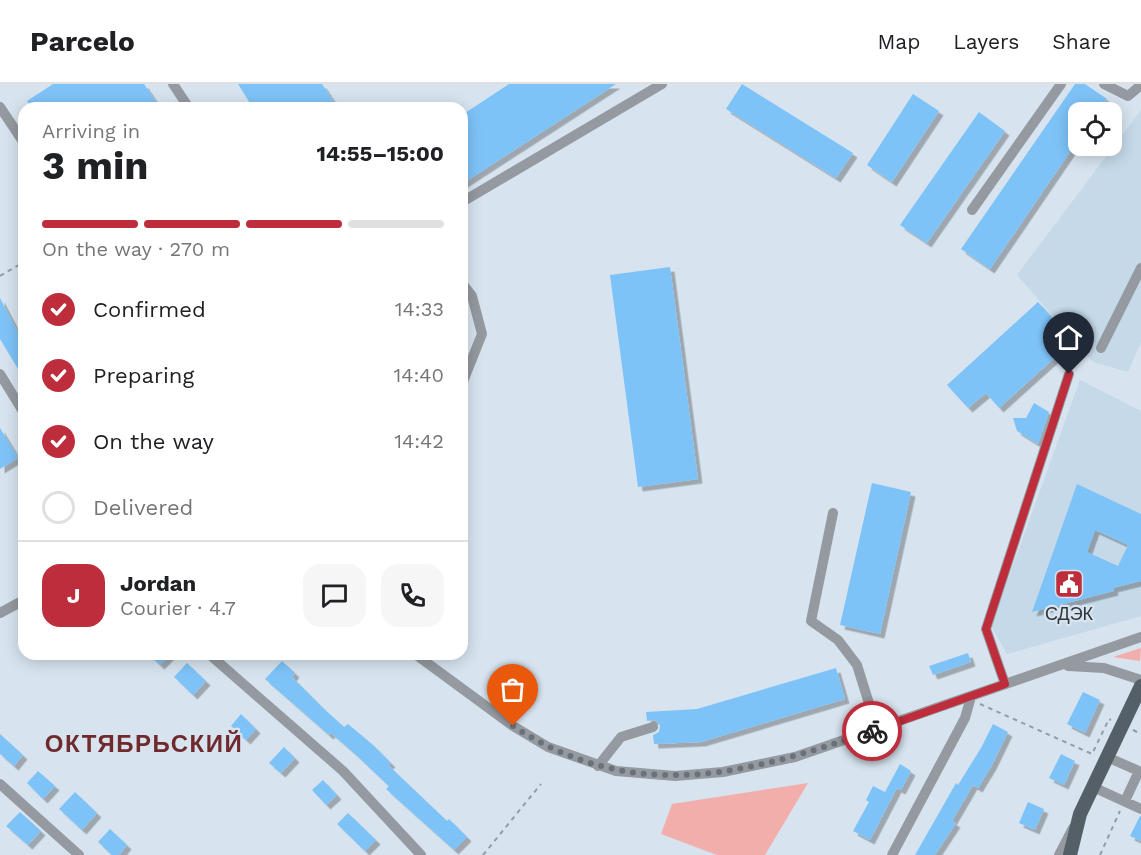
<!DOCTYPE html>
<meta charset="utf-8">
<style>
body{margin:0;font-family:"Work Sans",sans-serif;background:#f6f6f6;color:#202124;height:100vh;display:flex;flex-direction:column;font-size:22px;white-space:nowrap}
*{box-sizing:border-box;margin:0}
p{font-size:20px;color:#757577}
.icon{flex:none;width:33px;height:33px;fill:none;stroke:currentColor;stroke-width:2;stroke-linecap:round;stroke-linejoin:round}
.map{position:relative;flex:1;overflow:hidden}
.sheet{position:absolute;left:18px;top:18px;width:450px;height:558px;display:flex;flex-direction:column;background:#fff;border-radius:18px;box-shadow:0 3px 15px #0003}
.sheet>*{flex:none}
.fabs{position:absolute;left:1068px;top:18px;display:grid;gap:12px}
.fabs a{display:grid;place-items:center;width:54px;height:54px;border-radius:12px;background:#fff;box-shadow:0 3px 15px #0003;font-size:30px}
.pin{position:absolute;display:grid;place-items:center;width:51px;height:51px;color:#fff;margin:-62px -26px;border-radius:50% 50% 50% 0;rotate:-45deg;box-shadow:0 0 6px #0007}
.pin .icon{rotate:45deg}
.courier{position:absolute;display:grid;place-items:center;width:60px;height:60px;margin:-30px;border:4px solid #be2d3b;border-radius:50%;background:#fff;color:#222;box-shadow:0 2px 8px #0007}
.headline em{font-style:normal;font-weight:700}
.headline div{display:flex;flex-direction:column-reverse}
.headline{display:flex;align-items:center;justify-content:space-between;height:102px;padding:0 24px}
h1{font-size:39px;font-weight:700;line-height:45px}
.bar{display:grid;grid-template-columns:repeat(4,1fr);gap:9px 6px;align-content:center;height:72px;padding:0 24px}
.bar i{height:8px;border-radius:4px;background:#e0e0e0}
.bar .current{background:#be2d3b}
.bar p{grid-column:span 4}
.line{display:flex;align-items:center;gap:15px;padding:0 24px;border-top:2px solid #e0e0e0}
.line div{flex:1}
.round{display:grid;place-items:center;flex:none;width:63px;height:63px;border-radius:18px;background:#f6f6f6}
ol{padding:0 24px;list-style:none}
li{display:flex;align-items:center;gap:18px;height:66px}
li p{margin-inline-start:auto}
li .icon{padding:6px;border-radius:50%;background:#be2d3b;color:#fff;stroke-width:4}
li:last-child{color:#757577}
li i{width:33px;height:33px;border:3px solid #e0e0e0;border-radius:50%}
header{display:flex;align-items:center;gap:36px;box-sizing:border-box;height:84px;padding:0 30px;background:#fff;border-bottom:2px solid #e0e0e0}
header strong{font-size:28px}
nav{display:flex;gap:33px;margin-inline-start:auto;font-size:21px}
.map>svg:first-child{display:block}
.built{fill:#c5d9e8}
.green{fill:#f2aeab}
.building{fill:#7ec3f8;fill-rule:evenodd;filter:url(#shadow)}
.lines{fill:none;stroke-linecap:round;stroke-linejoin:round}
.path{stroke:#939da5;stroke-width:2;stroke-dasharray:4.5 4.5;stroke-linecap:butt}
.minor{stroke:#949a9f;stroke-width:10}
.major{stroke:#555f67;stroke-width:14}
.done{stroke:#6a7279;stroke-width:6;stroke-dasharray:0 10.8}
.route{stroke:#be2d3b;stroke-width:8}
.labels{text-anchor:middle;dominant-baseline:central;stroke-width:4.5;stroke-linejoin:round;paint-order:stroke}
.poi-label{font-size:18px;fill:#303539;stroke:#d7e4ef}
.district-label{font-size:24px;font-weight:bold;letter-spacing:1.5px;fill:#70292c;stroke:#d7e4ef}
</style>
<header>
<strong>Parcelo</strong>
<nav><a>Map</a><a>Layers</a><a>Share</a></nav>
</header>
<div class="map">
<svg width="1141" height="771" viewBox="0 0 1141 771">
<defs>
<filter id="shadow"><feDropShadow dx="4.5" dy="4.5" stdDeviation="0" flood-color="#0004"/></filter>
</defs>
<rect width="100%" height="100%" fill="#d7e4ef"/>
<!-- built -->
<path class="built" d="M1141 26V258L1128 288 1093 278 1017 191Z
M1080 296 1141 327V532L1007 570 991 542Z"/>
<!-- green -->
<path class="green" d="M1141 564 1140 577 1113 573Z
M808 699 765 771H717L661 750 672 720Z"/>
<!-- building -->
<path class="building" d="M53 0H144L160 24H32L27 17Z
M238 0H322L338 24H253Z
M509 0H616L462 100V31Z
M742 0 853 69 836 94 726 25Z
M1075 0H1085L1107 15 1097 28H1078V56L990 185 961 165Z
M913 10 939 27 892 98 867 81Z
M979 28 1005 47 927 159 900 141Z
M670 183 698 395 638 403 610 191Z
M0 214 24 260V295L0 255Z
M1038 218 1056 238 1043 251 1059 270 999 324 986 309 968 324 947 301Z
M1034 319 1049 328 1038 360 1017 347 1013 334H1026Z
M0 344 18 374 0 385Z
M872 399 911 408 880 550 840 541Z
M1077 400 1141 430V497L1113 504 1114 507 1032 528ZM1095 446 1128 461 1118 482 1087 468Z
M968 569 971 578 933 591 929 582Z
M148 570H171L160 581Z
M282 577 295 589 292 593 323 624 344 643 348 640 373 661 391 679 388 681 447 737 449 735 467 753 454 766 386 705 389 702 354 669 331 649 329 651 265 595Z
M187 579 206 597 193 611 174 593Z
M836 584 845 615 701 658 654 660 653 651 659 648 660 641 655 636 647 637 646 628 697 625Z
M1083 608 1100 616 1085 649 1067 640Z
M241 630 256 645 246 656 231 642Z
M993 640 1008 648 992 681 978 704 973 701 952 737 956 739 935 771H915L956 699 958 701 981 664Z
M0 650 23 671 14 682 0 670Z
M284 663 295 674 281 689 269 679Z
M1061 670 1075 677 1064 701 1049 694Z
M900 680 911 687 901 706 897 704 870 756 853 747 869 718 866 716 873 702 885 708Z
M38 687 55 702 43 715 27 699Z
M323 696 337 711 326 721 312 706Z
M75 708 97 729 82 746 59 725Z
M1028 718 1044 725 1035 746 1019 739Z
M20 728 41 747 28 761 6 742Z
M348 729 376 756 365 767 337 740Z
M1140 732H1141V757L1130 752Z
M110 745 127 761 119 771H112L98 758Z"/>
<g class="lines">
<!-- path -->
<path class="path" d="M0 192 24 178
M980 620 1092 670 1109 635 1111 636
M1133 646 1141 650
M483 771 541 700
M1100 771 1120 727"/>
<!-- minor -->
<path class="minor" d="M173 0 189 24
M1104 0 1128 12 1141 1
M0 23 24 59
M462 118 662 0
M972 126 1061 0
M462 199 472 212 482 250 462 300
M1101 264 1141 184
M0 290 24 329
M833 429 811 537 838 556 857 581 877 645
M0 529 24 516
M209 570 343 687 421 771
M415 570 513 642 548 663 616 687 675 692 723 688 795 673 1141 553
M1068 582 1104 584 1141 596
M1005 600 986 545 1069 290
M1107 673 1141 688
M598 682 621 653 653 643
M0 700 79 771
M1093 703 1141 725
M1125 717 1139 687
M892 771 965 634 971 613
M1059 771 1073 744"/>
<!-- major -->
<path class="major" d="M1070 771 1080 730 1141 602"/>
</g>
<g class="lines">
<!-- done -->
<path class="done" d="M513 642C633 721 746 691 872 647"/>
<!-- route -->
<path class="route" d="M872 647 1005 600 986 545 1069 290"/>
</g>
<!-- icons -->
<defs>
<g id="civic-square" transform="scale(1.5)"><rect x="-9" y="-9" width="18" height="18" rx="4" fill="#be2d3b" stroke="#d7e4ef"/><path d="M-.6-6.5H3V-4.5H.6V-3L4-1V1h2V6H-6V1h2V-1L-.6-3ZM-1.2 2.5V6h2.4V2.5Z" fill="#fff"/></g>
</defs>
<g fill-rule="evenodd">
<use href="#civic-square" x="1069" y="500"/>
</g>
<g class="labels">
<!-- poi labels -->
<g class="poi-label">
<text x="1069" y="529">СДЭК</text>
</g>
<!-- district labels -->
<g class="district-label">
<text x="144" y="660">ОКТЯБРЬСКИЙ</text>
</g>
</g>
</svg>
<div class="fabs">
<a><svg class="icon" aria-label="locate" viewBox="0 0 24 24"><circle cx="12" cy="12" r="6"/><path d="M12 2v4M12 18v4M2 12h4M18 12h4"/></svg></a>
</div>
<div class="pin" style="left:513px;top:642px;background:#ea580c"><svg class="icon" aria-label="bag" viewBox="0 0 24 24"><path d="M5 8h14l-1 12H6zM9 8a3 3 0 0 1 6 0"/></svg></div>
<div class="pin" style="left:1069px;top:290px;background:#1f2937"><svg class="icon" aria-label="home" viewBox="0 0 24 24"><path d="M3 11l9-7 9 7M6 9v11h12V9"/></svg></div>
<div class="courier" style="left:872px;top:647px"><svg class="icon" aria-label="bike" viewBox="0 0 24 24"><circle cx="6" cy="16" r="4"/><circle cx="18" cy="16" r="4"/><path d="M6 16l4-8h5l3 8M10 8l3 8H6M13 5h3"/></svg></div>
<section class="sheet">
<div class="headline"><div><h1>3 min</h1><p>Arriving in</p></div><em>14:55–15:00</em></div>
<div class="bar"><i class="current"></i><i class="current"></i><i class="current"></i><i></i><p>On the way · 270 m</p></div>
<ol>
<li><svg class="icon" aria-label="check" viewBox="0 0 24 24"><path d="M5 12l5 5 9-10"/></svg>Confirmed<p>14:33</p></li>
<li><svg class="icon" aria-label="check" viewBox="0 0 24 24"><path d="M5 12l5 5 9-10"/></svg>Preparing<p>14:40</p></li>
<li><svg class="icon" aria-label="check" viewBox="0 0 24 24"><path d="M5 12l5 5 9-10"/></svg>On the way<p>14:42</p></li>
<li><i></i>Delivered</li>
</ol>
<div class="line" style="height:108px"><b class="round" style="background:#be2d3b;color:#fff">J</b><div><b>Jordan</b><p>Courier · 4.7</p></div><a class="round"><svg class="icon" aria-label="chat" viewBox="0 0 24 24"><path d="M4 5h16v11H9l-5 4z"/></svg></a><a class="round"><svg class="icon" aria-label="phone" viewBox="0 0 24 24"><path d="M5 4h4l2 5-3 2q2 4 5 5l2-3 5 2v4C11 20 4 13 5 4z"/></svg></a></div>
</section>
</div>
